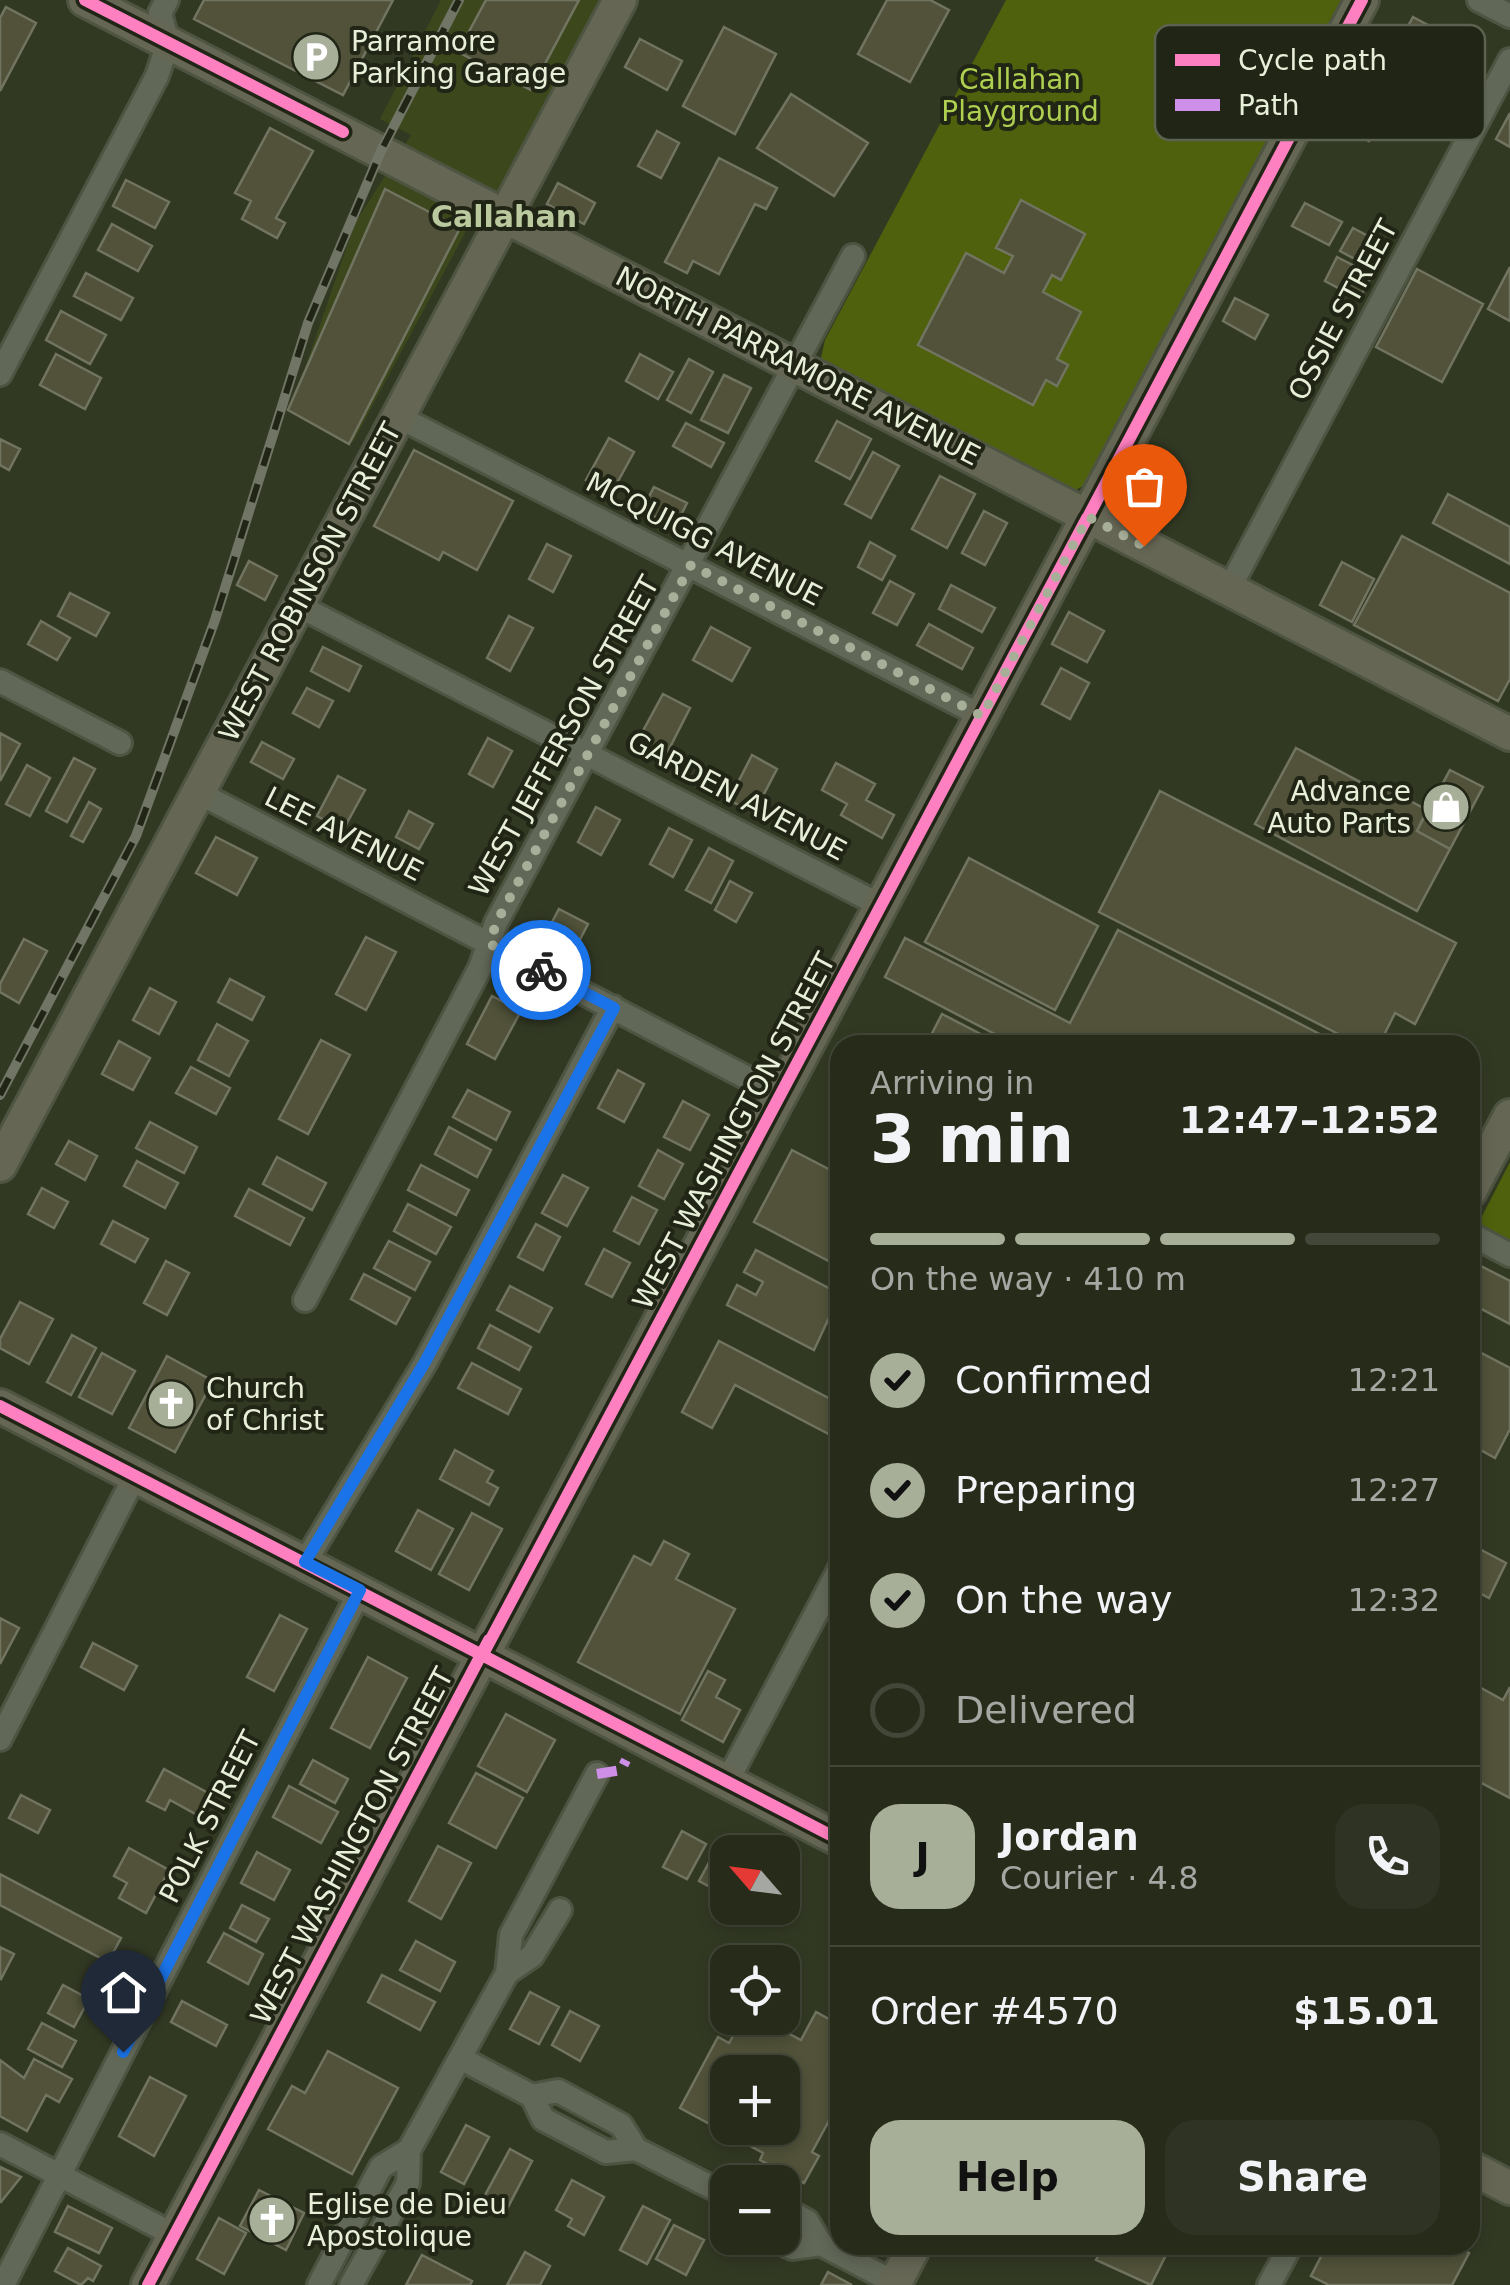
<!DOCTYPE html>
<meta charset="utf-8">
<style>
body{margin:0;font-family:"DejaVu Sans",sans-serif;background:#2e3323;color:#f1f3f6;height:100vh;display:flex;flex-direction:column;font-size:38px;white-space:nowrap}
*{box-sizing:border-box;margin:0}
p{font-size:32px;color:#a4a7a2}
.icon{flex:none;width:55px;height:55px;fill:none;stroke:currentColor;stroke-width:2;stroke-linecap:round;stroke-linejoin:round}
.map{position:relative;flex:1;overflow:hidden}
.drawer{position:absolute;left:830px;top:1035px;width:650px;height:1220px;display:flex;flex-direction:column;background:#262b1a;border-radius:30px;box-shadow:0 5px 15px #0003,0 0 0 2px #424739}
.drawer>*{flex:none}
.needle{width:65px;rotate:298deg}
.controls{position:absolute;left:710px;top:1835px;display:grid;gap:20px}
.controls a{display:grid;place-items:center;width:90px;height:90px;border-radius:20px;background:#262b1a;box-shadow:0 5px 15px #0003,0 0 0 2px #424739;font-size:50px}
.pin{position:absolute;display:grid;place-items:center;width:85px;height:85px;color:#fff;margin:-102px -42px;border-radius:50% 50% 50% 0;rotate:-45deg;box-shadow:0 0 10px #0007}
.pin .icon{rotate:45deg}
.courier{position:absolute;display:grid;place-items:center;width:100px;height:100px;margin:-50px;border:8px solid #1a73e8;border-radius:50%;background:#fff;color:#222;box-shadow:0 2px 12px #0007}
.headline em{font-style:normal;font-weight:700}
.headline div{display:flex;flex-direction:column-reverse}
.headline{display:flex;align-items:center;justify-content:space-between;height:170px;padding:0 40px}
h1{font-size:65px;font-weight:700;line-height:75px}
.bar{display:grid;grid-template-columns:repeat(4,1fr);gap:15px 10px;align-content:center;height:120px;padding:0 40px}
.bar i{height:12px;border-radius:8px;background:#424739}
.bar .selected{background:#a8af99}
.bar p{grid-column:span 4}
.line{display:flex;align-items:center;gap:25px;padding:0 40px;border-top:2px solid #424739}
.line div{flex:1}
.round{display:grid;place-items:center;flex:none;width:105px;height:105px;border-radius:30px;background:#2e3323}
ol{padding:0 40px;list-style:none}
li{display:flex;align-items:center;gap:30px;height:110px}
li p{margin-inline-start:auto}
li .icon{padding:10px;border-radius:50%;background:#a8af99;color:#111;stroke-width:4}
li:last-child{color:#a4a7a2}
li i{width:55px;height:55px;border:5px solid #424739;border-radius:50%}
.cta{display:flex;gap:20px;margin-top:auto;padding:20px 40px}
.cta a{flex:1;height:115px;border-radius:30px;background:#a8af99;color:#111;font-size:40px;font-weight:700;line-height:115px;text-align:center}
.cta a+a{background:#2e3323;color:#f1f3f6}
.map>svg:first-child{display:block}
.built{fill:#3c481c}
.green{fill:#4f610d}
.building{fill:#515239;stroke:#727462;stroke-width:2.5;fill-rule:evenodd}
.lines{fill:none;stroke-linecap:round;stroke-linejoin:round}
.street-casing{stroke:#4e5442;stroke-width:28}
.secondary-casing{stroke:#4e5442;stroke-width:38}
.street{stroke:#626858;stroke-width:22}
.secondary{stroke:#656654;stroke-width:32}
.rail-casing{stroke:#707565;stroke-width:10}
.rail{stroke:#202515;stroke-width:6;stroke-dasharray:19;stroke-linecap:butt}
.quiet{stroke:#ce8fe9;stroke-width:10;stroke-dasharray:20 10;stroke-linecap:butt}
.cycleway-casing{stroke:#202515;stroke-width:19}
.cycleway{stroke:#ff80c0;stroke-width:12}
.done{stroke:#a8af99;stroke-width:10;stroke-dasharray:0 18}
.route{stroke:#1a73e8;stroke-width:12}
.labels{text-anchor:middle;dominant-baseline:central;stroke-width:8;stroke-linejoin:round;paint-order:stroke}
.poi-label{font-size:28px;fill:#e7efd9;stroke:#202515;text-anchor:start}
.park-label{font-size:28px;fill:#aecf50;stroke:#202515}
.street-label{font-size:28px;fill:#e7efd9;stroke:#202515}
.neighbourhood-label{font-size:30px;font-weight:bold;fill:#bbc99e;stroke:#202515}
.key{fill:#202515;stroke:#5c6250;stroke-width:2.5}
.key-label{font-size:28px;fill:#e7efd9}
</style>
<div class="map">
<svg width="1510" height="2285" viewBox="0 0 1510 2285">
<rect width="100%" height="100%" fill="#323923"/>
<!-- built -->
<path class="built" d="M441 0H617L500 213 480 205 353 442 291 409 355 223 411 135 380 119Z"/>
<!-- green -->
<path class="green" d="M1006 0H1344L1096 463 1083 486 1074 491 828 369 821 358 825 340Z
M1510 1162V1243L1481 1228 1479 1222Z"/>
<!-- building -->
<path class="building" d="M204 0H393L343 95 194 19Z
M486 0H579L531 90 458 52Z
M887 0H930L949 10 910 82 858 54Z
M6 7 36 23 0 91V18Z
M1413 17 1465 45 1427 116 1375 88Z
M724 27 776 54 735 134 683 106Z
M640 39 682 61 667 90 625 67Z
M791 94 868 143 834 196 757 148Z
M1346 99 1381 118 1369 141 1333 122Z
M1510 113V147L1496 139Z
M270 128 313 151 276 218 285 223 277 238 242 219 251 201 235 193Z
M657 131 679 143 661 178 638 166Z
M719 158 777 188 766 209 755 204 719 274 693 261 687 273 665 262Z
M126 180 169 202 155 228 113 206Z
M558 183 595 203 584 224 547 204Z
M385 189 460 228 349 444 288 410Z
M1021 200 1085 234 1061 280 1052 275 1043 292 1081 312 1057 359 1068 365 1057 386 1046 380 1033 405 918 345 966 253 1004 273 1013 256 996 248Z
M1305 203 1342 222 1329 245 1292 226Z
M112 224 152 246 138 271 98 250Z
M1353 228 1387 246 1375 270 1340 251Z
M1337 257 1372 275 1359 299 1325 281Z
M1510 267V321L1488 309Z
M1417 269 1483 304 1442 382 1376 347Z
M86 273 133 298 121 320 74 296Z
M1235 298 1268 315 1255 339 1223 321Z
M61 311 106 335 90 364 46 340Z
M56 354 101 378 85 409 40 385Z
M640 354 673 372 658 399 626 381Z
M689 359 713 372 691 413 667 400Z
M724 375 751 388 728 433 701 420Z
M837 421 871 439 850 479 816 461Z
M686 423 724 443 711 467 673 446Z
M609 438 634 452 611 494 586 480Z
M0 439 20 449 9 470 0 465Z
M414 450 513 501 477 570 443 552 439 560 374 526Z
M873 452 899 466 871 518 845 504Z
M940 476 975 494 947 548 912 529Z
M654 487 687 503 675 527 642 510Z
M1448 494 1510 527V564L1433 523Z
M984 511 1007 523 985 565 962 553Z
M1402 536 1510 593V679L1498 701 1354 625Z
M870 542 895 556 882 580 858 567Z
M547 544 571 556 553 592 529 579Z
M249 561 277 576 265 600 237 585Z
M1342 562 1374 579 1352 622 1320 605Z
M890 581 914 594 897 625 873 613Z
M951 585 995 608 982 632 939 609Z
M70 593 109 613 96 636 58 616Z
M1069 612 1104 631 1087 662 1052 644Z
M509 616 533 628 510 671 487 658Z
M41 621 70 638 57 660 28 644Z
M929 624 973 648 962 669 917 645Z
M711 627 750 648 732 681 693 660Z
M323 647 361 666 349 691 311 671Z
M1061 668 1089 683 1070 719 1042 704Z
M307 688 333 701 319 727 293 713Z
M663 694 690 708 666 755 638 740Z
M0 733 20 744 0 781Z
M488 738 512 751 493 787 469 774Z
M262 742 294 759 283 779 251 762Z
M1296 748 1383 794 1386 788 1427 810 1417 831 1450 849 1417 911 1255 824Z
M752 755 777 769 754 813 729 800Z
M74 758 95 769 67 822 46 811Z
M836 763 875 784 866 800 894 815 882 838 841 815 847 804 822 790Z
M27 765 50 778 30 816 6 804Z
M1450 770 1483 787 1450 849 1417 831Z
M338 776 365 790 343 830 317 816Z
M1160 791 1456 943 1415 1024 1395 1013 1379 1045H1360L1099 912Z
M89 802 101 809 83 842 71 836Z
M596 807 620 820 601 855 578 842Z
M409 811 433 824 419 849 396 837Z
M669 828 692 840 673 877 650 864Z
M216 837 257 858 237 895 196 873Z
M709 848 733 861 711 903 686 890Z
M969 858 1098 926 1055 1010 925 942Z
M730 881 752 893 736 922 715 910Z
M559 909 588 924 575 949 546 933Z
M1118 930 1341 1045H1016L885 977 905 938 1070 1023Z
M366 937 396 952 366 1010 336 994Z
M24 939 47 951 19 1003 0 992V984Z
M230 979 264 997 252 1020 218 1002Z
M150 988 176 1002 159 1034 133 1020Z
M492 996 521 1011 495 1059 467 1044Z
M942 1014 1002 1045H926Z
M217 1024 248 1041 229 1076 198 1060Z
M321 1040 350 1055 308 1134 279 1119Z
M119 1041 150 1058 133 1090 102 1074Z
M191 1067 230 1088 216 1114 176 1093Z
M618 1070 644 1084 624 1122 598 1108Z
M468 1090 510 1112 496 1140 453 1117Z
M683 1101 709 1115 690 1150 664 1137Z
M150 1122 197 1147 184 1173 136 1148Z
M449 1127 491 1150 477 1177 435 1154Z
M69 1141 97 1156 85 1180 56 1164Z
M658 1150 683 1164 664 1199 639 1186Z
M792 1150 840 1175V1267L754 1222Z
M277 1157 326 1183 312 1210 263 1184Z
M137 1161 178 1183 165 1208 124 1186Z
M421 1165 469 1190 456 1215 408 1190Z
M563 1175 588 1188 567 1226 542 1213Z
M42 1188 68 1202 54 1228 28 1214Z
M249 1189 304 1218 290 1245 235 1216Z
M632 1197 657 1210 639 1244 614 1231Z
M408 1204 451 1227 436 1254 394 1231Z
M113 1221 148 1239 135 1262 101 1244Z
M536 1224 560 1237 543 1270 518 1257Z
M389 1241 430 1262 415 1290 374 1268Z
M604 1249 630 1263 612 1297 586 1284Z
M756 1250 840 1294 814 1350 727 1305 737 1285 756 1295 763 1282 744 1272Z
M166 1261 189 1273 167 1315 144 1303Z
M1475 1263 1510 1281V1324L1470 1303V1273Z
M364 1274 410 1298 396 1324 351 1299Z
M510 1286 552 1308 539 1332 497 1310Z
M20 1302 53 1319 29 1364 0 1348V1339Z
M490 1325 531 1347 519 1370 478 1348Z
M72 1335 96 1348 71 1395 47 1382Z
M719 1341 840 1404V1440L735 1385 712 1428 682 1412Z
M1470 1347 1510 1368V1429L1495 1458 1470 1444Z
M102 1353 135 1371 112 1414 79 1397Z
M167 1356 213 1381 175 1452 129 1428Z
M472 1363 521 1389 508 1414 458 1388Z
M455 1450 493 1471 487 1482 498 1488 489 1505 440 1479Z
M418 1510 453 1529 431 1570 396 1551Z
M472 1513 502 1529 469 1590 439 1574Z
M664 1541 689 1554 676 1579 735 1609 680 1714 578 1662 634 1556 651 1565Z
M1470 1544 1506 1563 1489 1598 1470 1588Z
M280 1615 307 1629 274 1691 247 1677Z
M0 1618 19 1628 0 1664Z
M93 1643 137 1666 124 1690 81 1667Z
M368 1657 407 1678 370 1748 331 1728Z
M708 1671 725 1680 716 1697 740 1710 723 1742 682 1720Z
M1474 1684 1503 1700 1510 1687V1798L1470 1777Z
M506 1714 555 1740 527 1792 478 1766Z
M313 1760 348 1779 335 1803 300 1784Z
M164 1769 210 1794 199 1816 170 1800 165 1810 147 1801Z
M476 1773 523 1798 496 1848 449 1823Z
M289 1786 338 1812 321 1843 273 1817Z
M21 1795 50 1810 38 1833 9 1818Z
M682 1831 706 1844 687 1879 663 1867Z
M720 1842 740 1852H728L727 1896 699 1881Z
M438 1846 471 1863 441 1919 409 1901Z
M129 1848 169 1870 146 1913 119 1898 127 1883 114 1876Z
M257 1852 290 1870 274 1900 241 1883Z
M0 1874 121 1938 108 1962 0 1905Z
M242 1905 269 1919 256 1942 230 1928Z
M736 1908H768L759 1923Z
M224 1933 263 1954 248 1984 208 1962Z
M416 1941 455 1962 440 1991 400 1970Z
M0 1947 14 1954 1 1979 0 1978Z
M382 1975 435 2002 420 2030 368 2002Z
M63 1985 89 1999 74 2027 48 2013Z
M530 1992 559 2007 539 2044 510 2029Z
M182 2001 227 2025 216 2046 171 2022Z
M837 2004 840 2110 836 2108 812 2152 819 2156 804 2183 760 2160 763 2153 680 2108 718 2037 729 2043 743 2018H759L801 2040 816 2012 829 2019ZM728 2072H782V2128H728Z
M570 2011 599 2026 580 2061 552 2045Z
M42 2023 76 2041 62 2067 28 2049Z
M328 2051 398 2088 352 2174 268 2129 292 2086 305 2093Z
M34 2059 72 2079 59 2102 46 2095 27 2131 0 2116V2060L24 2078Z
M150 2077 186 2096 154 2156 119 2136Z
M466 2125 489 2137 464 2184 441 2172Z
M510 2149 532 2161 507 2209 484 2197Z
M0 2167 21 2177 1 2202 0 2201Z
M572 2180 604 2197 584 2235 568 2226 572 2219 556 2210Z
M259 2190 304 2213 286 2250 240 2226Z
M68 2206 112 2228 99 2253 55 2232Z
M643 2206 670 2220 647 2264 620 2250Z
M219 2218 246 2233 224 2274 197 2259Z
M674 2225 704 2240 686 2275 656 2259Z
M1104 2245H1171L1151 2285 1096 2260Z
M1327 2245H1453L1469 2253 1452 2285H1329L1311 2276Z
M68 2248 101 2266 93 2281 88 2278 81 2285 55 2271Z
M525 2252 550 2266 540 2285H507Z
M422 2255 472 2281 470 2285H406Z
M828 2272 852 2285H821Z"/>
<g class="lines">
<!-- street casing -->
<g class="street-casing">
<path id="street" d="M1479 0 1510 16
M0 374 157 76 168 43 160 13 167 0
M397 416 982 716
M1229 589 1510 60
M297 605 882 906
M0 681 120 743
M199 793 780 1095
M1470 1234 1510 1255
M305 1300 480 968 496 923 853 256
M305 1562 425 1363 613 1007
M0 1739 135 1476
M728 1780 840 1568
M507 1973 532 1956 560 1910
M462 2059 532 2096 558 2091 621 2125 636 2149 715 2189H728
M532 2096 543 2119 606 2152 636 2149
M0 2144 174 2235
M409 2150 507 1973 511 1935 597 1774
M782 2208 807 2221 821 2244 895 2283
M772 2238 792 2248 821 2244
M3 2285 360 1591
M319 2285 381 2167 409 2150 408 2183 351 2285
M1269 2285 1291 2245"/>
</g>
<!-- secondary casing -->
<g class="secondary-casing">
<path id="secondary" d="M85 0 1510 734
M0 1165 620 0
M1470 1191 1510 1116
M0 1406 840 1840
M1470 2167 1510 2188
M148 2285 1362 0
M894 2285 915 2245"/>
</g>
<!-- street -->
<use href="#street" class="street"/>
<!-- secondary -->
<use href="#secondary" class="secondary"/>
<!-- rail casing -->
<g class="rail-casing">
<path id="rail" d="M0 1095 136 836 215 620 308 323 381 151 459 0"/>
</g>
<!-- rail -->
<use href="#rail" class="rail"/>
<!-- quiet -->
<path class="quiet" d="M597 1774 621 1770 626 1760"/>
<!-- cycleway casing -->
<g class="cycleway-casing">
<path id="cycleway" d="M85 0 343 132
M1088 517 1362 0
M0 1406 840 1840
M483 1654 1087 518
M148 2285 489 1640"/>
</g>
<!-- cycleway -->
<use href="#cycleway" class="cycleway"/>
</g>
<g class="lines">
<!-- done -->
<path class="done" d="M541 970 490 944 496 923 691 565 982 716 1088 517 1144 546"/>
<!-- route -->
<path class="route" d="M123 2052 360 1590 305 1562 425 1362 614 1008 541 970"/>
</g>
<!-- icons -->
<defs>
<g id="parking-disc" transform="scale(2.5)"><circle r="9.5" fill="#a8af99" stroke="#202515"/><path d="M-3.5-5.5H1a3.5 3.5 0 0 1 0 7H-1V5.5H-3.5ZM-1-3.4V-.6H.8a1.4 1.4 0 0 0 0-2.8Z" fill="#fff"/></g>
<g id="shop-disc" transform="scale(2.5)"><circle r="9.5" fill="#a8af99" stroke="#202515"/><path d="M-5-2.5h2.3a2.7 3.5 0 0 1 5.4 0H5L5.5 6h-11ZM-1.5-2.5h3a1.5 2.3 0 0 0-3 0Z" fill="#fff"/></g>
<g id="church-disc" transform="scale(2.5)"><circle r="9.5" fill="#a8af99" stroke="#202515"/><path d="M-1.2-6h2.4v3.5h3.3v2.4h-3.3V6h-2.4V-.1h-3.3v-2.4h3.3Z" fill="#fff"/></g>
</defs>
<g fill-rule="evenodd">
<use href="#parking-disc" x="316" y="57"/>
<use href="#shop-disc" x="1446" y="807"/>
<use href="#church-disc" x="171" y="1404"/>
<use href="#church-disc" x="272" y="2220"/>
</g>
<g class="labels">
<!-- poi labels -->
<g class="poi-label">
<text x="351" y="41">Parramore<tspan x="351" dy="32">Parking Garage</tspan></text>
<text x="1411" y="791" text-anchor="end">Advance<tspan x="1411" dy="32">Auto Parts</tspan></text>
<text x="206" y="1388">Church<tspan x="206" dy="32">of Christ</tspan></text>
<text x="307" y="2204">Eglise de Dieu<tspan x="307" dy="32">Apostolique</tspan></text>
</g>
<!-- park labels -->
<g class="park-label">
<text x="1020" y="79">Callahan<tspan x="1020" dy="32">Playground</tspan></text>
</g>
<!-- street labels -->
<g class="street-label">
<text transform="translate(1343 310) rotate(-62)">OSSIE STREET</text>
<text transform="translate(798 366) rotate(27)">NORTH PARRAMORE AVENUE</text>
<text transform="translate(704 539) rotate(27)">MCQUIGG AVENUE</text>
<text transform="translate(310 582) rotate(-62)">WEST ROBINSON STREET</text>
<text transform="translate(564 736) rotate(-61)">WEST JEFFERSON STREET</text>
<text transform="translate(737 796) rotate(28)">GARDEN AVENUE</text>
<text transform="translate(344 834) rotate(27)">LEE AVENUE</text>
<text transform="translate(734 1131) rotate(-62)">WEST WASHINGTON STREET</text>
<text transform="translate(210 1817) rotate(-63)">POLK STREET</text>
<text transform="translate(352 1846) rotate(-62)">WEST WASHINGTON STREET</text>
</g>
<!-- neighbourhood labels -->
<g class="neighbourhood-label">
<text x="504" y="216">Callahan</text>
</g>
</g>
<!-- legend -->
<rect x="1155" y="25" width="330" height="115" rx="15" class="key"/>
<rect x="1175" y="54" width="45" height="12" fill="#ff80c0"/>
<rect x="1175" y="99" width="45" height="12" fill="#ce8fe9"/>
<g class="key-label">
<text x="1238" y="70">Cycle path</text>
<text x="1238" y="115">Path</text>
</g>
</svg>
<div class="controls">
<a><svg class="needle" viewBox="-14 -14 28 28"><path d="M0-13l5 13h-10z" fill="#e53935"/><path d="M0 13l5-13h-10z" fill="#a4a7a2"/></svg></a>
<a><svg class="icon" aria-label="locate" viewBox="0 0 24 24"><circle cx="12" cy="12" r="6"/><path d="M12 2v4M12 18v4M2 12h4M18 12h4"/></svg></a>
<a>+</a>
<a>−</a>
</div>
<div class="pin" style="left:1144px;top:546px;background:#ea580c"><svg class="icon" aria-label="bag" viewBox="0 0 24 24"><path d="M5 8h14l-1 12H6zM9 8a3 3 0 0 1 6 0"/></svg></div>
<div class="pin" style="left:123px;top:2052px;background:#1f2937"><svg class="icon" aria-label="home" viewBox="0 0 24 24"><path d="M3 11l9-7 9 7M6 9v11h12V9"/></svg></div>
<div class="courier" style="left:541px;top:970px"><svg class="icon" aria-label="bike" viewBox="0 0 24 24"><circle cx="6" cy="16" r="4"/><circle cx="18" cy="16" r="4"/><path d="M6 16l4-8h5l3 8M10 8l3 8H6M13 5h3"/></svg></div>
<section class="drawer">
<div class="headline"><div><h1>3 min</h1><p>Arriving in</p></div><em>12:47–12:52</em></div>
<div class="bar"><i class="selected"></i><i class="selected"></i><i class="selected"></i><i></i><p>On the way · 410 m</p></div>
<ol>
<li><svg class="icon" aria-label="check" viewBox="0 0 24 24"><path d="M5 12l5 5 9-10"/></svg>Confirmed<p>12:21</p></li>
<li><svg class="icon" aria-label="check" viewBox="0 0 24 24"><path d="M5 12l5 5 9-10"/></svg>Preparing<p>12:27</p></li>
<li><svg class="icon" aria-label="check" viewBox="0 0 24 24"><path d="M5 12l5 5 9-10"/></svg>On the way<p>12:32</p></li>
<li><i></i>Delivered</li>
</ol>
<div class="line" style="height:180px"><b class="round" style="background:#a8af99;color:#111">J</b><div><b>Jordan</b><p>Courier · 4.8</p></div><a class="round"><svg class="icon" aria-label="phone" viewBox="0 0 24 24"><path d="M5 4h4l2 5-3 2q2 4 5 5l2-3 5 2v4C11 20 4 13 5 4z"/></svg></a></div>
<div class="line" style="height:130px"><div>Order #4570</div><b>$15.01</b></div>
<div class="cta"><a>Help</a><a>Share</a></div>
</section>
</div>
